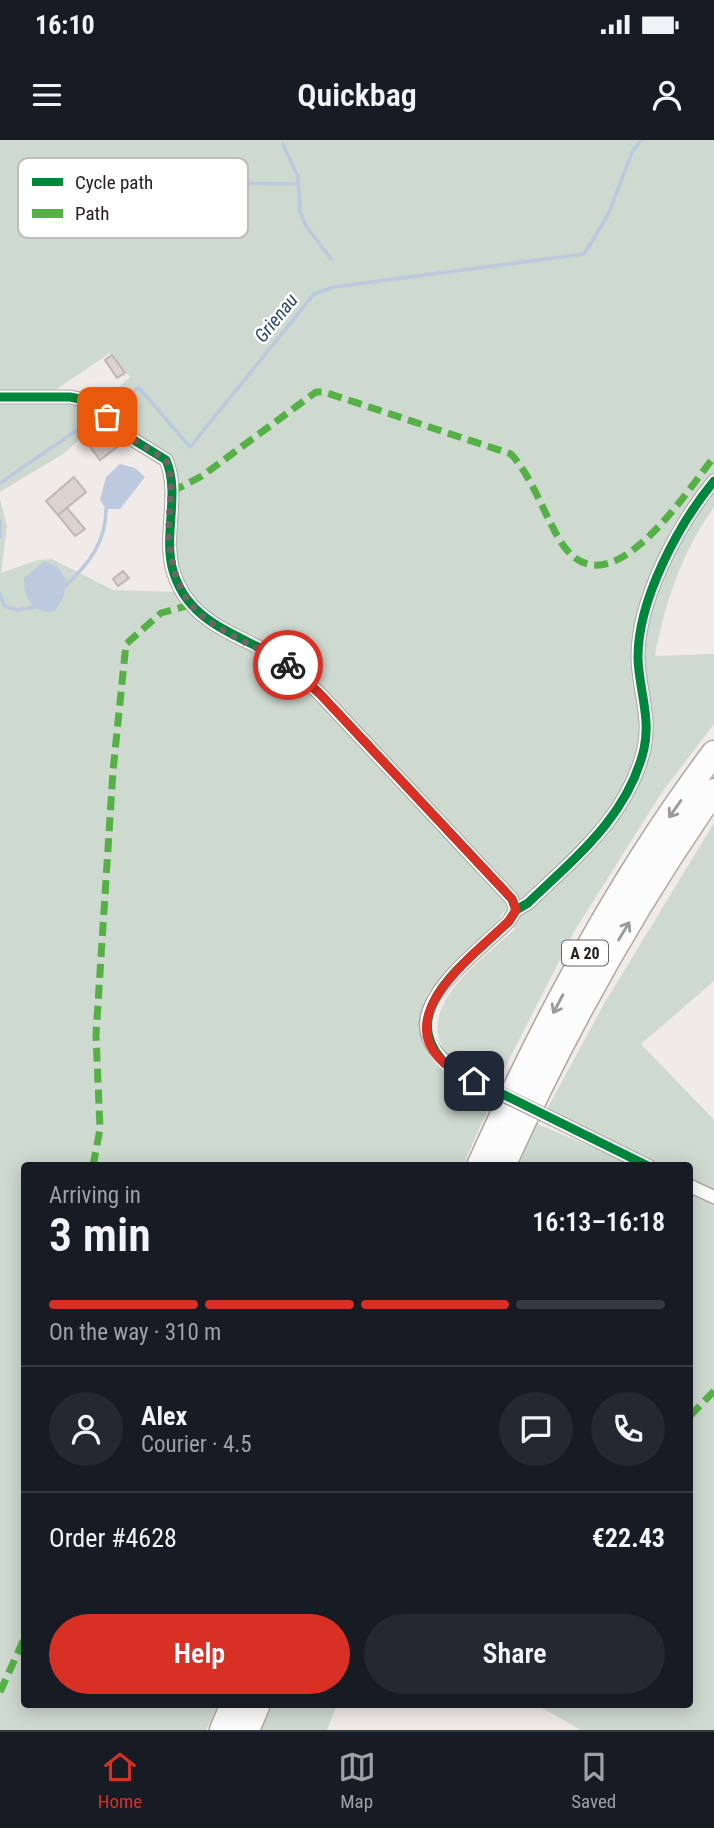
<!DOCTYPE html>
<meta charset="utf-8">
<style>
body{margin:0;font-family:"Roboto Condensed",sans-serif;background:#242831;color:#f1f3f6;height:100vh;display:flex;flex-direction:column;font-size:26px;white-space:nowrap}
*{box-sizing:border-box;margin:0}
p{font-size:23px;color:#9ea1a6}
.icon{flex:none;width:38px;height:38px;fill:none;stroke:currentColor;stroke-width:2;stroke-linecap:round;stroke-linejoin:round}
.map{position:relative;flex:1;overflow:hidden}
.details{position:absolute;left:21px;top:1022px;width:672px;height:546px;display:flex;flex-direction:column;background:#171b24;border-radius:7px;box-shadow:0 4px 18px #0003}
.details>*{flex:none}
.pin{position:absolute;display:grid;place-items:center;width:60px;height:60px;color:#fff;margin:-30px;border-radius:14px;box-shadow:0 4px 10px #0006}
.courier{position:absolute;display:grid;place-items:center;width:70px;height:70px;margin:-35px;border:5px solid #d93025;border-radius:50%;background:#fff;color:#222;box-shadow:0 2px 9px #0007}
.overview em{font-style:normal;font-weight:600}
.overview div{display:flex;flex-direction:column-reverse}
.overview{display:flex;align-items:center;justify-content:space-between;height:119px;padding:0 28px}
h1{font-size:46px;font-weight:600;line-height:52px}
.bar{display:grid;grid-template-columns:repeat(4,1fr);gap:10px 7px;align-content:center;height:84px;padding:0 28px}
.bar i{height:9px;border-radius:5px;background:#363941}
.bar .current{background:#d93025}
.bar p{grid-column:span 4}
.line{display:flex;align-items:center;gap:18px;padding:0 28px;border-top:2px solid #363941}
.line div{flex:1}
.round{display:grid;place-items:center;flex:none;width:74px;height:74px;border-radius:37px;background:#242831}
.button{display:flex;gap:14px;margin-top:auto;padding:14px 28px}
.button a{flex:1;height:80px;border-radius:42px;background:#d93025;color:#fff;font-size:28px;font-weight:600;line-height:80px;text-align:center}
.button a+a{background:#242831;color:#f1f3f6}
.status{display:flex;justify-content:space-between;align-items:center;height:49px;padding:0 35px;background:#171b24;direction:ltr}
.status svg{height:19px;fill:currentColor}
header{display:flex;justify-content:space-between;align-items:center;height:91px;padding:0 28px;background:#171b24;font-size:32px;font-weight:600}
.tabs{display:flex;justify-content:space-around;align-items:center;height:98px;border-top:2px solid #363941;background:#171b24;font-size:19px;color:#9ea1a6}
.tabs a{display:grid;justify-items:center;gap:4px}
.tabs .current{color:#d93025}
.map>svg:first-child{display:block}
.green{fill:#ced9d0;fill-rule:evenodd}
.water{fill:#bcc9de}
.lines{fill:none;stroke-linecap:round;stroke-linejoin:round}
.stream{stroke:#bcc9de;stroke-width:3.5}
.building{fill:#dcd3cf;stroke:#bcb8b6;stroke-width:2}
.street-casing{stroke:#aba7a5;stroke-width:15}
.highway-casing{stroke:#aba7a5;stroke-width:27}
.street{stroke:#fdfcfc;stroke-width:12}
.highway{stroke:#fdfcfc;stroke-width:24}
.street-bridge-casing{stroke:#aba7a5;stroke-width:15;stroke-linecap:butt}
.street-bridge{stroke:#fdfcfc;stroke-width:12}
.quiet{stroke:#55b145;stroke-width:7;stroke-dasharray:14 7;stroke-linecap:butt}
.cycleway-casing{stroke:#fff;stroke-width:13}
.cycleway{stroke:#00873e;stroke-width:9}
.oneway{stroke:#9c9999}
.done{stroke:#6c6765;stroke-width:7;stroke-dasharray:0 12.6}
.route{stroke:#d93025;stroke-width:9}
.labels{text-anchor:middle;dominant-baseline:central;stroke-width:5;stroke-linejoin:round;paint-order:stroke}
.shield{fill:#fff;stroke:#666462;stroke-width:2}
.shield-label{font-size:16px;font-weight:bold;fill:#25211f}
.water-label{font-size:19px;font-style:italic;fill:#2a4871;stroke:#fff}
.key{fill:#fff;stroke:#bebcbc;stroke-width:2}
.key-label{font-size:19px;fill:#25211f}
</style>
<div class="status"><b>16:10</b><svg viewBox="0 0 49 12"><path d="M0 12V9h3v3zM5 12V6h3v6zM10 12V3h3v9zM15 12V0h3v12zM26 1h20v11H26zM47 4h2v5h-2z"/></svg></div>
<header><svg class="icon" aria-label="menu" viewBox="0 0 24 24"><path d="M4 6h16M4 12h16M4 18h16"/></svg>Quickbag<svg class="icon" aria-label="person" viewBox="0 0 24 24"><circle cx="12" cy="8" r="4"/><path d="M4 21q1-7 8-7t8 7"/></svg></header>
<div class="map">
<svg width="714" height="1590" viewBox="0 0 714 1590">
<rect width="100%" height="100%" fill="#f0eae8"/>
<!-- green -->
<path class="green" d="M0 0H714V367C682 412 665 462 655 516L714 514V584L662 652 575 790 496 945C482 938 465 931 454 921 403 874 483 819 515 789L503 772 495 786 429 851C398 913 447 934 493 958L463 1025 24 1026V1564L218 1565 206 1590H0V359L7 386 1 433 38 420 52 419 113 450 178 452V444L169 325 104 279 63 314 0 352ZM110 213 130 237 97 266 45 257Z
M714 683V841L641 904 714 980V1052L690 1040V1026L659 1025 546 971 604 864Z
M537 984 636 1025 518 1026Z
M690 1052 714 1064V1590H581L537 1565 690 1564Z
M273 1565V1564L337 1565 327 1590H261Z"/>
<!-- water -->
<path class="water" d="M120 324 135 328 145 337 120 369H106L100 360 106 337Z
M45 421 57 427 66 439 64 456 55 471C32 475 24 457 24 438Z"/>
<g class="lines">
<!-- stream -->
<path class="stream" d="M283 4 298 37 300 71 306 86 331 119
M204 43 298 44
M106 271 139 248 190 307 314 154 334 147 584 114 608 75 632 12 641 0
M0 343 99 275
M0 381V397
M65 446C89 424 106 402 106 369
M0 454 4 466 18 470 35 467"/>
</g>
<!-- building -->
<path class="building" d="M112 215 125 233 117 238 105 220Z
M106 284 121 304 100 320 85 300Z
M74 337 86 352 58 375 46 361Z
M67 368 85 389 75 396 58 375Z
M123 431 129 438 118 446 113 439Z"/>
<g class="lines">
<!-- street casing -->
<g class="street-casing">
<path id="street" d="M0 257H70L89 261 124 294 166 320C180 352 164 392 172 427 187 487 244 494 288 524 299 532 309 544 320 554L512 759 516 770
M474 941C372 886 457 832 509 781L516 770 528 763C576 717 628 676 644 609 651 578 639 549 638 519 637 461 678 385 714 341
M563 984 648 1026
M690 1046 714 1057"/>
</g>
<!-- highway casing -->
<g class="highway-casing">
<path id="highway" d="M479 1026C544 882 619 739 714 613
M503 1026C562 895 632 769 714 651
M222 1590 233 1564
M247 1590 258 1564"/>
</g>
<!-- street -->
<use href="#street" class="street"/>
<!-- highway -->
<use href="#highway" class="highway"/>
<!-- street-bridge casing -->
<g class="street-bridge-casing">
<path id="street-bridge" d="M474 941 563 984"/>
</g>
<!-- street-bridge -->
<use href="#street-bridge" class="street-bridge"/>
<!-- quiet -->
<path class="quiet" d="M171 352 202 336 316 252H324L511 314C533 338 544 375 561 402 608 476 686 352 714 317
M93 1026 100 989 96 895 113 631 126 504 161 473 190 465
M690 1276 714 1251
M0 1552 24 1499"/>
<!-- cycleway casing -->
<g class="cycleway-casing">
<path id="cycleway" d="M0 257H70L89 261 124 294 166 320C180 352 164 392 172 427 187 487 244 494 288 524 299 532 309 544 320 554L512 759 516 770
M648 1026 450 928C388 873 470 820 509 781L516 770 528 763C576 717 628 676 644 609 651 578 639 549 638 519 637 461 678 385 714 341"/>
</g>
<!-- cycleway -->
<use href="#cycleway" class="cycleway"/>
</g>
<!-- one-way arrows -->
<defs><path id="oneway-shaft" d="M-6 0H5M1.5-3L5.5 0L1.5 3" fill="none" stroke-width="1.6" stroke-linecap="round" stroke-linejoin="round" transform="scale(1.75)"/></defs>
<g class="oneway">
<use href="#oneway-shaft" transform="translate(675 669) rotate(125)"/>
<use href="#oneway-shaft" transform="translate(624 791) rotate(-59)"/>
<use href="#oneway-shaft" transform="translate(558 864) rotate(118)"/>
</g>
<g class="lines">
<!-- done -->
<path class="done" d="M107 277 124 294 166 320C176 342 168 366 169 390 172 483 220 485 288 525"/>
<!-- route -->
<path class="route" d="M288 525 320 554 512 759 516 770 509 781C479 811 396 870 438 917 447 928 462 934 474 941"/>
</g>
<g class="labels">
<!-- shield labels -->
<rect class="shield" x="562" y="800.5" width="46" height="25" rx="5"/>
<g class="shield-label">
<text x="585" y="813">A 20</text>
</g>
<!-- water labels -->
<g class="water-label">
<text transform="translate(276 178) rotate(-51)">Grienau</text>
</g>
</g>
<!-- legend -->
<rect x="18" y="18" width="230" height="80" rx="10" class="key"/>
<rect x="32" y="38" width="31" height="8" fill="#00873e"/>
<rect x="32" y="69" width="31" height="9" fill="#55b145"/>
<g class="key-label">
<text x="75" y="49">Cycle path</text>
<text x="75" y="80">Path</text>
</g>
</svg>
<div class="pin" style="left:107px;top:277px;background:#ea580c"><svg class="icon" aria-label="bag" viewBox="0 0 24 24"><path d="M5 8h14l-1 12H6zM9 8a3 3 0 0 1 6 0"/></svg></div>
<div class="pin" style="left:474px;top:941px;background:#1f2937"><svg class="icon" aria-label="home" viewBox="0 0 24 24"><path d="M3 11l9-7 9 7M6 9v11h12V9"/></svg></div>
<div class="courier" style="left:288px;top:525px"><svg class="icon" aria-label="bike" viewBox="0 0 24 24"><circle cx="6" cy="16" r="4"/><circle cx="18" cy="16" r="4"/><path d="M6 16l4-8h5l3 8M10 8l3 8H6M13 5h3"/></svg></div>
<section class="details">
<div class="overview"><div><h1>3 min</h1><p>Arriving in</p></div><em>16:13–16:18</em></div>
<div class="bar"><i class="current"></i><i class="current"></i><i class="current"></i><i></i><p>On the way · 310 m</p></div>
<div class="line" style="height:126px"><a class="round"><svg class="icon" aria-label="person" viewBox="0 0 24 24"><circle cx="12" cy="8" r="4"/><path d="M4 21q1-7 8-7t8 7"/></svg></a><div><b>Alex</b><p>Courier · 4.5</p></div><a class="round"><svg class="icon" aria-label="chat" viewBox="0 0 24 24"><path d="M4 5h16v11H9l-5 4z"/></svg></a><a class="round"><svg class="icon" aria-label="phone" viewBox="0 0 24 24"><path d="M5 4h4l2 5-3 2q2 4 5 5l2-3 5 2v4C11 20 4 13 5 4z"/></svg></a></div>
<div class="line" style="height:91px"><div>Order #4628</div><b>€22.43</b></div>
<div class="button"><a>Help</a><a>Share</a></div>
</section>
</div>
<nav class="tabs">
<a class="current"><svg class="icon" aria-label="home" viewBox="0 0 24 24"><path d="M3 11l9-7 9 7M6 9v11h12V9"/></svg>Home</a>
<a><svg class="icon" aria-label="map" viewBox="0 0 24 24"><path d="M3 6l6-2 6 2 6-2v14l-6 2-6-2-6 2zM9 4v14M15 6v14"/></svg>Map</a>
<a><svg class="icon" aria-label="saved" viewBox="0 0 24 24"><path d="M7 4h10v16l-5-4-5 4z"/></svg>Saved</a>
</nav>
